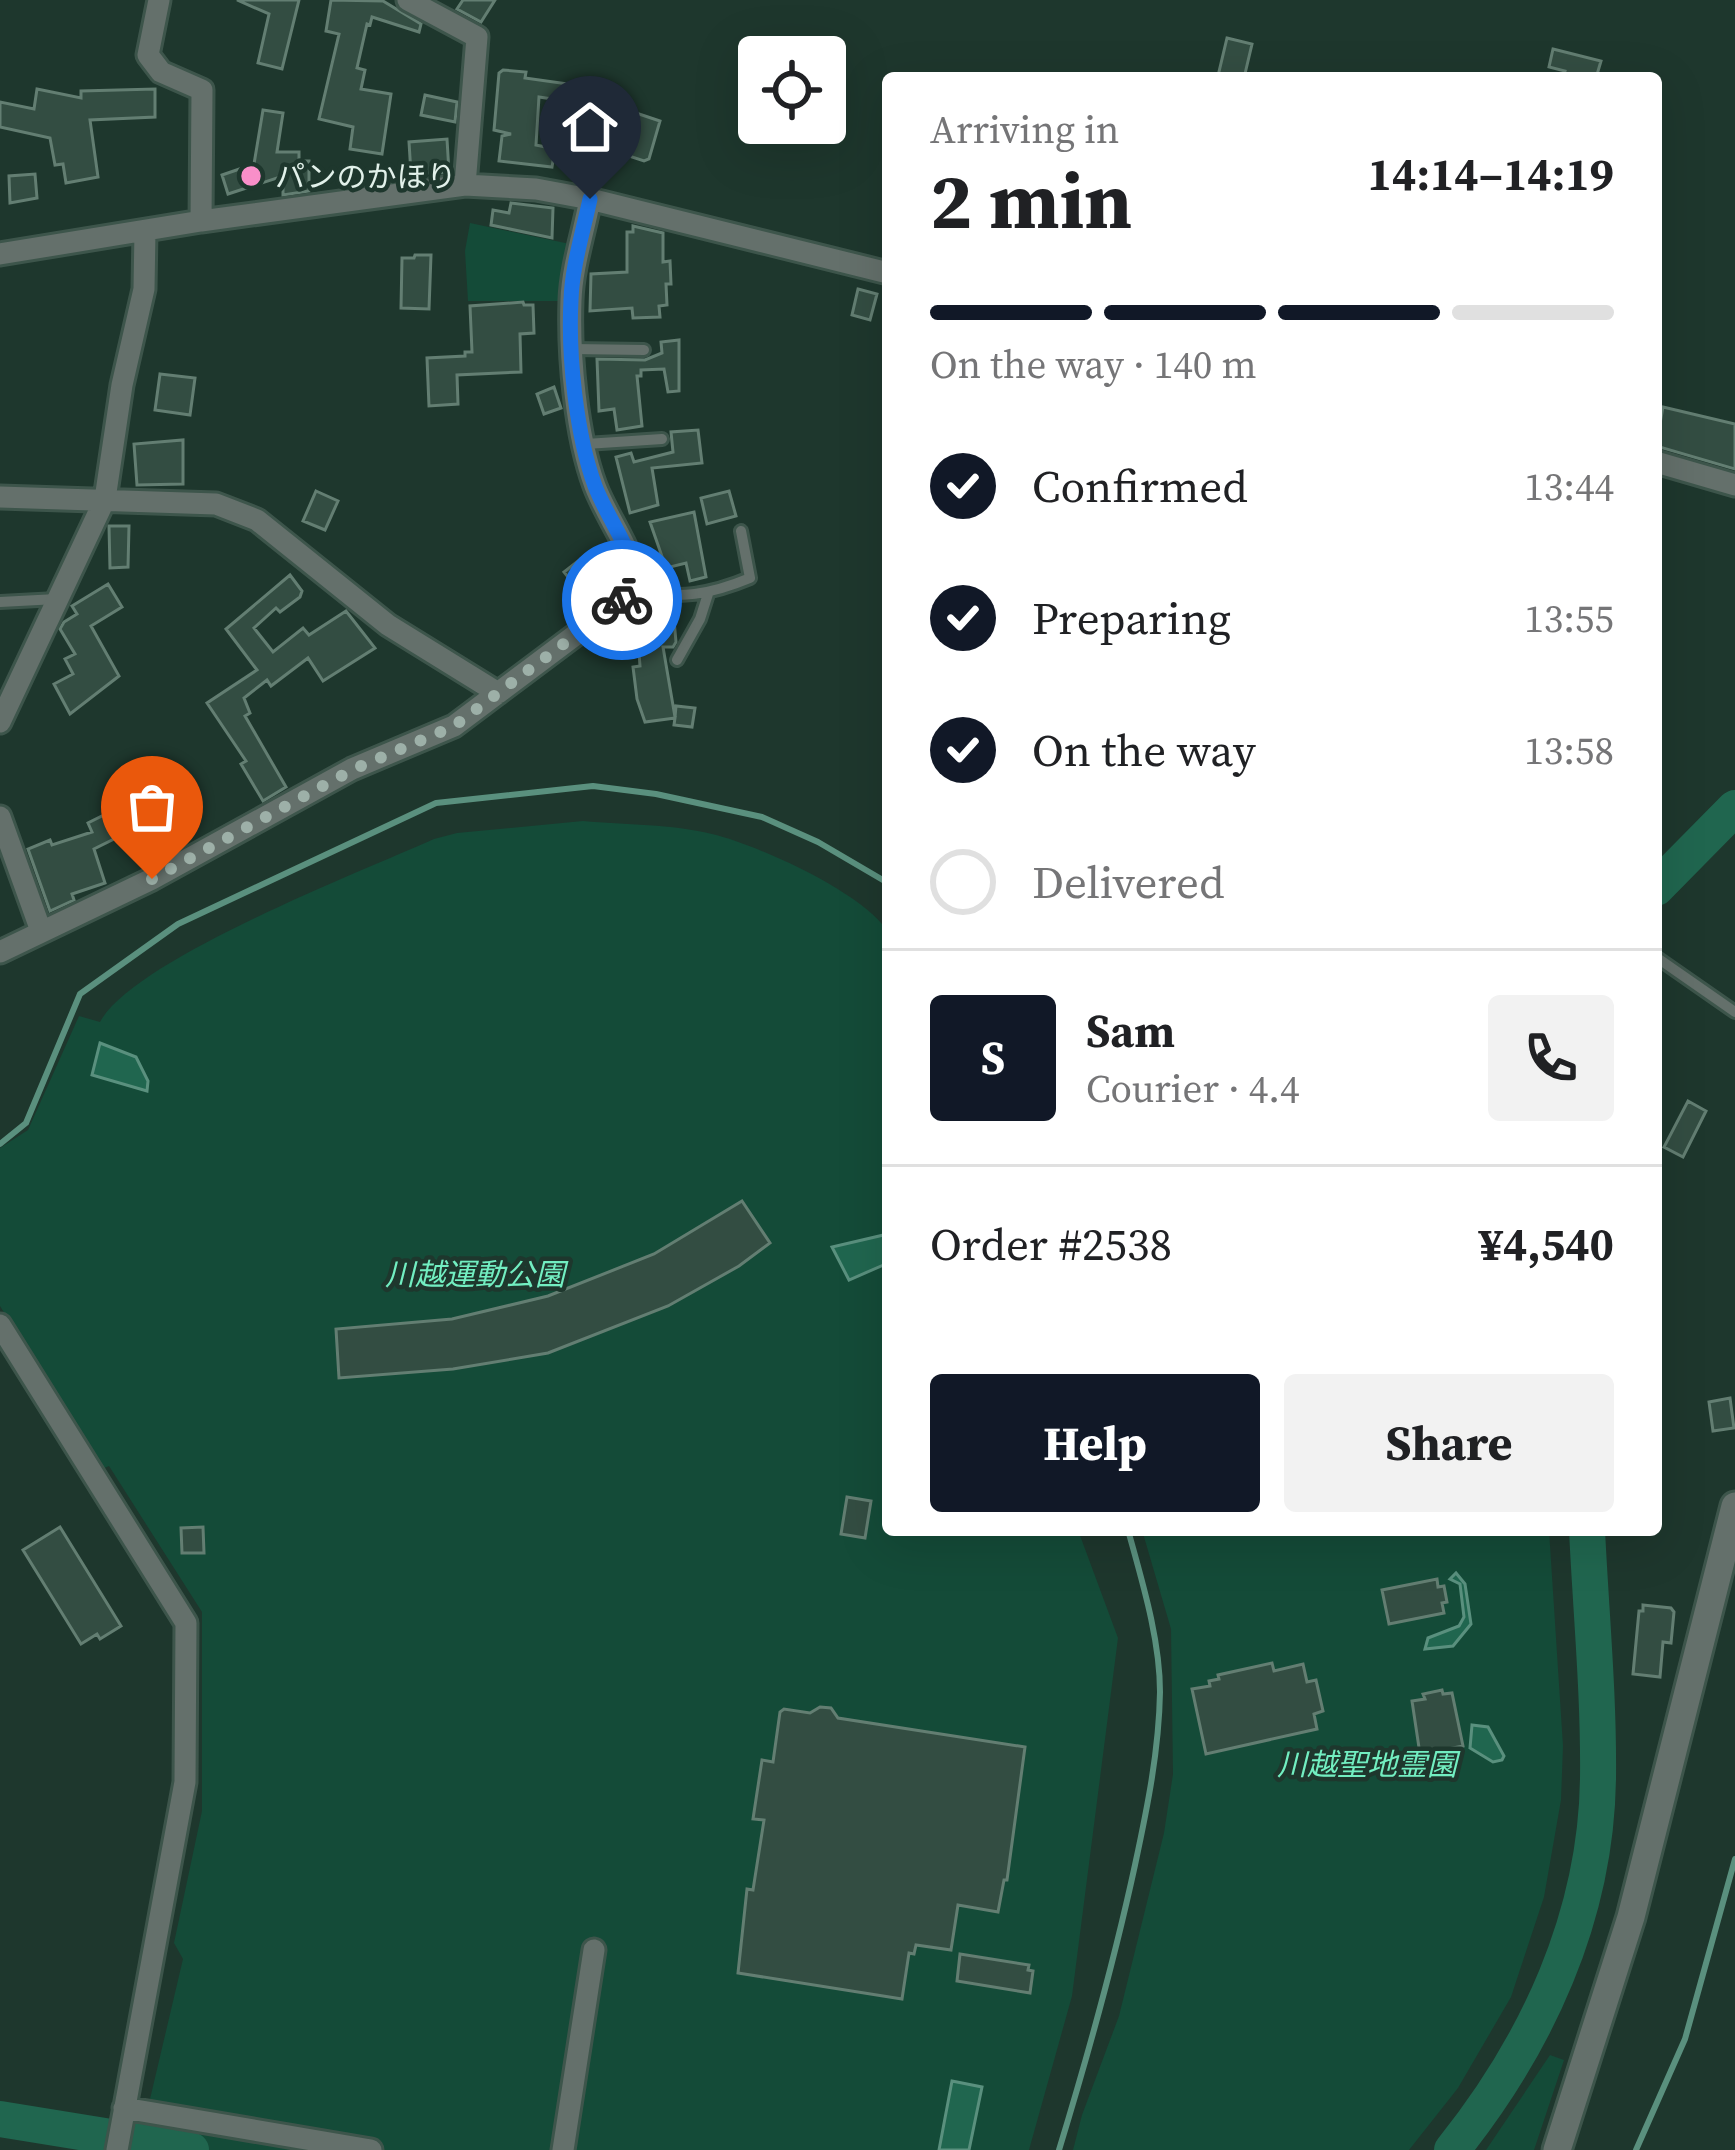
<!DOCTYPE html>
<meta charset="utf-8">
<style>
body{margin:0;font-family:"Source Serif 4","Noto Sans JP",serif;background:#f2f2f2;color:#202124;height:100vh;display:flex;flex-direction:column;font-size:45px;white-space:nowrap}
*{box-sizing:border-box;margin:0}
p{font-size:39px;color:#757577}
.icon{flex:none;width:66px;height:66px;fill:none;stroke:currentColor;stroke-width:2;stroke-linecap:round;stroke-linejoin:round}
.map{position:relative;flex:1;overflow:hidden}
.panel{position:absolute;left:882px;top:72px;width:780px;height:1464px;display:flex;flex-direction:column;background:#fff;border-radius:12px;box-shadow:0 12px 48px #0002}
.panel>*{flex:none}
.fabs{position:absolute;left:738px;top:36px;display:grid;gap:24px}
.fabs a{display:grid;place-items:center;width:108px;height:108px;border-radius:12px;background:#fff;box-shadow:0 12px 48px #0002;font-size:60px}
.pin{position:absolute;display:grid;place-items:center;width:102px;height:102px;color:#fff;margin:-123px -51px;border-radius:50% 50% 50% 0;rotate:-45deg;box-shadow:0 0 12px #0007}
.pin .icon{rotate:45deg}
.courier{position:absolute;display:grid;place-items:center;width:120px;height:120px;margin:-60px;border:9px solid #1a73e8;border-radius:50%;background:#fff;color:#222;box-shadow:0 3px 15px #0007}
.overview em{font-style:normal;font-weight:700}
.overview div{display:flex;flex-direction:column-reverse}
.overview{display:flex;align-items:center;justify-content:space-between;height:204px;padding:0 48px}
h1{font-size:78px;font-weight:700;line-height:90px}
.bar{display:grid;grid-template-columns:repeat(4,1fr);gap:18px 12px;align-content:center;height:144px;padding:0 48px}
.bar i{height:15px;border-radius:9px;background:#e0e0e0}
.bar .active{background:#111827}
.bar p{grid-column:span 4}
.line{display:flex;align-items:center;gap:30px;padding:0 48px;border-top:3px solid #e0e0e0}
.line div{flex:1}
.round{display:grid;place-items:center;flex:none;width:126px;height:126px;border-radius:12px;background:#f2f2f2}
ol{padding:0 48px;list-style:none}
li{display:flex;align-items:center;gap:36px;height:132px}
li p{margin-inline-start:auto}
li .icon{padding:12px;border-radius:50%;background:#111827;color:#fff;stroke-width:4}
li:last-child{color:#757577}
li i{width:66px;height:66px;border:6px solid #e0e0e0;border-radius:50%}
.button{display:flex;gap:24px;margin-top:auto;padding:24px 48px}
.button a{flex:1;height:138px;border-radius:12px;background:#111827;color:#fff;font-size:48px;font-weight:700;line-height:138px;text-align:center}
.button a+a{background:#f2f2f2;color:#202124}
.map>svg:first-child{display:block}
.green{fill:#144b38}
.water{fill:#20664f;stroke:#5a907e;stroke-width:3}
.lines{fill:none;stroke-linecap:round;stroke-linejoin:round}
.stream{stroke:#5a907e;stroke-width:6}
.river{stroke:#20664f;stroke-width:36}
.building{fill:#334d42;stroke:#637e72;stroke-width:3}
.service-casing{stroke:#3d554b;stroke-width:16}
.minor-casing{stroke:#3d554b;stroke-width:27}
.tertiary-casing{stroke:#3d554b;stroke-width:33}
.service{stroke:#64706b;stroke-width:10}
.minor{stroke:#64706b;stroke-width:21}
.tertiary{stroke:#64706b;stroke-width:27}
.done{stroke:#9db0a8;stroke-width:12;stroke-dasharray:0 21.6}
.route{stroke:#1a73e8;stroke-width:15}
.poi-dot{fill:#f98fc9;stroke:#1e372d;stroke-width:4.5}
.labels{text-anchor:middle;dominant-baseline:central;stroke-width:9;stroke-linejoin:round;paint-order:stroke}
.poi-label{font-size:30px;fill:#e2f1ea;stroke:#1e372d;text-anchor:start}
.park-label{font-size:30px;font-style:italic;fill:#72eec1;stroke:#1e372d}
</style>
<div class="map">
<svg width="1735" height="2150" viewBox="0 0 1735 2150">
<rect width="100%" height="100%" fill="#1e372d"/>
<!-- green -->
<path class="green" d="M470 223 570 244 561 301H468L465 251Z
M583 821C625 825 672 824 712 834 758 845 864 893 888 932V1530H1078L1118 1638 1072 1996 1029 2150H138L183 1959 174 1943 202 1811V1612L109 1466 102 1469 0 1306V1148L28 1130 79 1016 100 1022C134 959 361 872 434 839L457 833Z
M1142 1530H1549L1563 1746 1561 1800 1544 1897 1511 1997 1458 2088 1409 2150H1073L1082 2115 1119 2016 1164 1833 1173 1774 1171 1629Z
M1550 2055 1564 2060 1534 2150H1486Z"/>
<!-- water -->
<path class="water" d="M100 1043 136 1057 148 1081 147 1091 92 1075Z
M888 1234V1263L849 1280 832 1247Z
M1456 1573 1465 1584 1471 1624 1453 1646 1425 1649 1428 1638 1459 1626 1464 1617 1460 1584 1450 1579Z
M1472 1725 1488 1727 1504 1756 1502 1760 1493 1762 1470 1748Z
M952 2081 982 2087 969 2150H939Z"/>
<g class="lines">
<!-- stream -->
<path class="stream" d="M0 1144 26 1123 80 994 178 924 436 803 593 786 656 794 762 817 818 842 888 883
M1059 2150C1088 2055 1114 1962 1135 1865 1147 1809 1159 1751 1160 1692 1160 1639 1142 1581 1128 1530
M1636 2150 1685 2039 1735 1859"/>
<!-- river -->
<path class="river" d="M1656 888 1735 808
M0 2119 191 2150
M1452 2150C1537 2044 1596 1917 1598 1779 1599 1696 1591 1613 1587 1530"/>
</g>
<!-- building -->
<path class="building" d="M237 0H299L282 69 258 63 269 14Z
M331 0 383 1 421 24 419 32 372 17 370 25 367 24 357 68 365 70 361 89 391 94 382 154 350 149 353 127 319 119 339 34 326 31Z
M463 0H495L481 22 457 9Z
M1227 38 1252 44 1244 78 1218 76Z
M1553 49 1601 61 1596 78H1563L1565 71 1549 67Z
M503 70 526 72 525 78 568 84 566 101 539 97 536 145 555 149 552 167 499 161 502 136 511 134 494 130 499 73Z
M37 89 81 98V91L155 89V117L90 120 98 177 66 183 63 164 55 165 50 138 0 127V102L34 109Z
M425 95 457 102 455 122 421 115Z
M263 110 283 113 277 152H299V161H309V191L283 195V176L228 194 222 175 254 164Z
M636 113 660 121 649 159 644 161 623 154Z
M447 139 449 172 411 174 409 142Z
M35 174 37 198 10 203 9 176Z
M511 203 553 208 552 238 491 225 493 210 509 213Z
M633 226 663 233V262L670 261 671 284H666L667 305 659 306 660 317 633 318 632 308 590 311 591 274 627 272V232H633Z
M415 255H431L429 309 401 308 402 258H414Z
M858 289 877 294 870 320 852 315Z
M523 302 524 305H533L534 333 520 334 521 372 457 375 458 404 429 406 427 358 465 356V352H472L470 306Z
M679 340V391L668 392 664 369 641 370V376H637L642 426 617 430 614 409 599 411 597 359 645 360 662 353 661 342Z
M160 374 195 378 190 415 155 410Z
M554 387 561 408 544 414 537 394Z
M1663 407 1735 424V469L1656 446Z
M698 430 702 463 652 468 658 505 630 513 616 457 631 453 634 462 673 452 671 432Z
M183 440V484L137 485 134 444Z
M316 491 338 501 325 530 303 521Z
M729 491 736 516 707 524 701 498Z
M694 512 706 577 690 581 686 563 666 568 650 522Z
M109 526H129L128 567 110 568Z
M587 554 610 576 583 596 564 572Z
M290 575 302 591 300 597 280 612 276 608 254 628 273 652 303 628 309 635 346 611 375 648 323 681 308 658 271 686 267 680 244 698 250 713 245 716 286 787 263 801 241 764 246 761 207 703 257 670 226 629Z
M108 584 122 607 91 626 119 676 70 714 54 684 73 674 65 659 75 654 60 629 64 622 77 614 72 606Z
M673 609 676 642 673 647H663L675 717 676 706 695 708 692 727 674 725 675 718 645 722 637 699 633 667 640 666 636 613Z
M128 803 140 826 94 849 105 883 72 894 74 900 50 911 28 849 50 840 52 845 92 832 88 823Z
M1688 1101 1706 1111 1683 1157 1664 1147Z
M742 1201 770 1243 739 1266 668 1306 548 1353 453 1369 339 1378 336 1329 452 1319 548 1296 654 1254Z
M1730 1398 1734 1428 1713 1431 1709 1402Z
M847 1497 871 1501 865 1538 841 1534Z
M60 1527 121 1626 100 1639 97 1634 81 1644 23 1550Z
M203 1527 204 1553H182L181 1528Z
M1437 1579 1438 1587 1444 1586 1447 1602 1442 1603 1444 1613 1389 1624 1382 1590Z
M1643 1605 1671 1608 1674 1612 1671 1643 1663 1642 1660 1677 1633 1674 1639 1611H1643Z
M1272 1663 1274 1671 1303 1664 1307 1682 1316 1680 1323 1711 1314 1714 1317 1729 1206 1754 1192 1689 1210 1686 1209 1681 1219 1679 1218 1675Z
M1442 1690 1443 1694 1452 1693 1463 1746 1438 1751 1440 1757 1421 1761 1412 1701 1425 1699 1423 1694Z
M820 1707 831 1708 838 1718 1025 1747 1007 1880H1004L998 1912 958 1905 951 1950 916 1945 914 1954 909 1953 902 1999 738 1973 747 1889 753 1890 764 1820 753 1819 762 1760 773 1762 780 1712 784 1709 810 1713Z
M960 1954 1029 1965 1028 1970 1033 1971 1030 1993 957 1981Z"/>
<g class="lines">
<!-- service casing -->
<g class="service-casing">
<path id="service" d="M573 349 644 350
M586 444 662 439
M638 588C676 602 714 593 750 578L741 531
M0 602 57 599
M677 660 700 619 708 594
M1656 957 1735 1012"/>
</g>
<!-- minor casing -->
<g class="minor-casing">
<path id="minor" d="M159 0 148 55 161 72 202 90 201 221
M408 0 477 37 465 185
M0 254 201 221 465 185 536 189 590 199 888 273
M1656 462 1735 485
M0 497 216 504 257 520 388 625 498 693
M0 722 105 499 122 385 144 289 145 231
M0 817 41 931
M0 952 152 879 352 769 454 726 638 588C637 557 607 518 595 486 576 435 569 355 571 300 572 267 584 232 590 199
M0 1325 186 1623 185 1782 117 2150
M124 2108 371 2150
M563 2150 594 1950"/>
</g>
<!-- tertiary casing -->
<g class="tertiary-casing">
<path id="tertiary" d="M1557 2150 1631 1917 1735 1506"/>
</g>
<!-- service -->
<use href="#service" class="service"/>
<!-- minor -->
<use href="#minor" class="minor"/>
<!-- tertiary -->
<use href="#tertiary" class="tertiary"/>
</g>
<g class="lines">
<!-- done -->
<path class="done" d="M152 879 352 770 454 726 622 600"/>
<!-- route -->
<path class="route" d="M590 199C583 232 572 267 571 300 568 355 576 434 595 486 607 518 637 557 638 588L622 600"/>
</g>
<!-- markers -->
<circle class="poi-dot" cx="251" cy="176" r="12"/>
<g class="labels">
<!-- poi labels -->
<g class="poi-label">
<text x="275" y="176">パンのかほり</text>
</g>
<!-- park labels -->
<g class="park-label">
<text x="475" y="1274">川越運動公園</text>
<text x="1367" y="1764">川越聖地霊園</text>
</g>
</g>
</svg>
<div class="fabs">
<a><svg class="icon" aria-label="locate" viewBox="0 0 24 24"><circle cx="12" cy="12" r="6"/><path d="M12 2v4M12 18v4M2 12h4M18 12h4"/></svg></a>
</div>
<div class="pin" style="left:152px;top:879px;background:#ea580c"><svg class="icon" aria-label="bag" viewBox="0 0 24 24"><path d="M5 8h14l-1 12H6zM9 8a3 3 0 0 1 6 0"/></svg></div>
<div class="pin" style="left:590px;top:199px;background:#1f2937"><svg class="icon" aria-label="home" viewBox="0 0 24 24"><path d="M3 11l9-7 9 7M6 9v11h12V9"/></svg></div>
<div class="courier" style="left:622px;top:600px"><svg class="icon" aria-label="bike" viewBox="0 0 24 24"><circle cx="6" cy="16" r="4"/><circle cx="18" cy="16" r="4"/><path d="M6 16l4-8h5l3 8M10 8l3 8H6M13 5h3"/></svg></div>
<section class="panel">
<div class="overview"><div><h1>2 min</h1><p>Arriving in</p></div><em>14:14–14:19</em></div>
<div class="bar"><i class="active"></i><i class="active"></i><i class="active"></i><i></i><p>On the way · 140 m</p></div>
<ol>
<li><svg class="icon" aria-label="check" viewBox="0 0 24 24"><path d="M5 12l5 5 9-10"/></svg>Confirmed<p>13:44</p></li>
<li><svg class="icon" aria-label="check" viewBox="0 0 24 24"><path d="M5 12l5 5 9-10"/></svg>Preparing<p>13:55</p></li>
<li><svg class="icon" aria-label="check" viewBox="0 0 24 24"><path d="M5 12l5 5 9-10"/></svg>On the way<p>13:58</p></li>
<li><i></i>Delivered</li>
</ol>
<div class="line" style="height:216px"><b class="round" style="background:#111827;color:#fff">S</b><div><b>Sam</b><p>Courier · 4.4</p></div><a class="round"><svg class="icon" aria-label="phone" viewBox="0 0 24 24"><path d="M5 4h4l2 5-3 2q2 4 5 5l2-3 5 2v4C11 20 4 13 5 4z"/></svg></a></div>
<div class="line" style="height:156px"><div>Order #2538</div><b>¥4,540</b></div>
<div class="button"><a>Help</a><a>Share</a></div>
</section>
</div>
